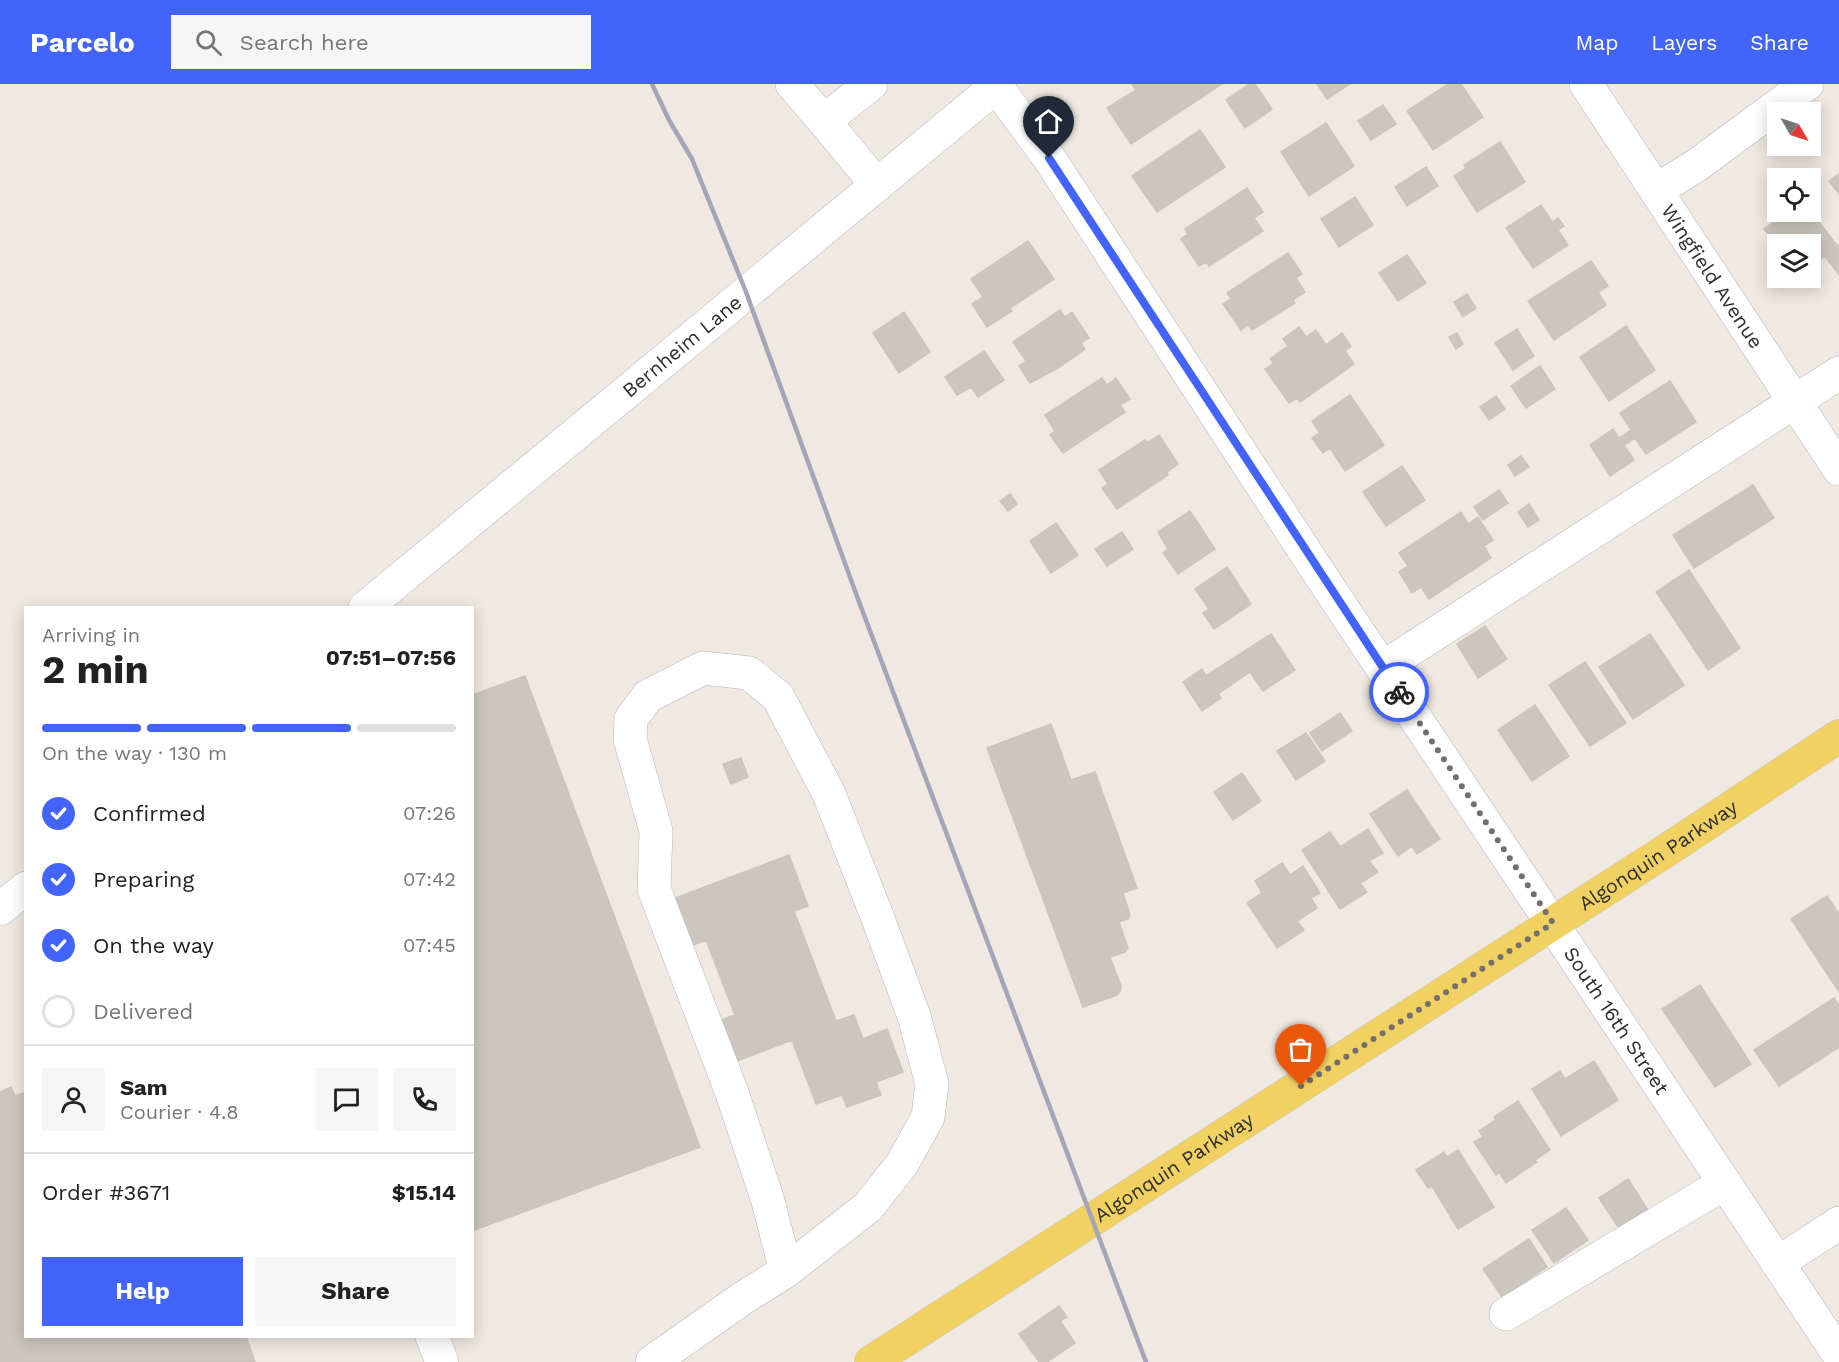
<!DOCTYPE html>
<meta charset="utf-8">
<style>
body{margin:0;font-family:"Work Sans",sans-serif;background:#f6f6f6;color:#222;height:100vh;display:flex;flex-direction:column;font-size:22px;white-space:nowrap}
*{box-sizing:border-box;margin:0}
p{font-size:20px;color:#767676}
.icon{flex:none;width:33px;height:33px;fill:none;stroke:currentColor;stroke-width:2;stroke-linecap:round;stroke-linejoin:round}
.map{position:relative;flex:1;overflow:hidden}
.drawer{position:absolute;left:24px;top:522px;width:450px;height:732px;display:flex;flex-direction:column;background:#fff;border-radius:0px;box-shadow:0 3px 15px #0003}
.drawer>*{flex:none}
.needle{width:39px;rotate:129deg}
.buttons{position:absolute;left:1767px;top:18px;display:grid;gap:12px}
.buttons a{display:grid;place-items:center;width:54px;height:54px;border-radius:0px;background:#fff;box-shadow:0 3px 15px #0003;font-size:30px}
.pin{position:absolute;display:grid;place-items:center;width:51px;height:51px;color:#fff;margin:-62px -26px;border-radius:50% 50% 50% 0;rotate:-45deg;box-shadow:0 0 6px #0007}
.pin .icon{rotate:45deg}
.courier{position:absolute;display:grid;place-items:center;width:60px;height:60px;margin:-30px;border:4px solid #4264fb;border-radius:50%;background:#fff;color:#222;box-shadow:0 2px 8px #0007}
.head em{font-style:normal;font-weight:700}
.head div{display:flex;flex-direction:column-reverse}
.head{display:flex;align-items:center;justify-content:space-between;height:102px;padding:0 18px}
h1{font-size:39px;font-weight:700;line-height:45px}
.bar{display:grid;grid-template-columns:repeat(4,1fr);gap:9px 6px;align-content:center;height:72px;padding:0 18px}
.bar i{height:8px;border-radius:4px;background:#e0e0e0}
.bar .on{background:#4264fb}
.bar p{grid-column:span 4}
.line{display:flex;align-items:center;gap:15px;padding:0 18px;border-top:2px solid #e0e0e0}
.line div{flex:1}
.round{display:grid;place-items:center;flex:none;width:63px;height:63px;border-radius:0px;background:#f6f6f6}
ol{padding:0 18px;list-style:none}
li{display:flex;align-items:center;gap:18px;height:66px}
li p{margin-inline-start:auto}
li .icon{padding:6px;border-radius:50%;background:#4264fb;color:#fff;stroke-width:4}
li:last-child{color:#767676}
li i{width:33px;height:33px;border:3px solid #e0e0e0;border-radius:50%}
.button{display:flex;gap:12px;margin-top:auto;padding:12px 18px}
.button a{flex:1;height:69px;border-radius:0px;background:#4264fb;color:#fff;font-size:24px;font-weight:700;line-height:69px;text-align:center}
.button a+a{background:#f6f6f6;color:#222}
header{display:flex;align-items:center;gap:36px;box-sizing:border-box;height:84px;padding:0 30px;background:#4264fb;color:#fff}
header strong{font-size:28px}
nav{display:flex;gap:33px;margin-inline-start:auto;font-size:21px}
.search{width:420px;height:54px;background:#f6f6f6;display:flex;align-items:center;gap:15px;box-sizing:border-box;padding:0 21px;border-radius:0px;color:#767676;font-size:22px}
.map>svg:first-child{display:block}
.building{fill:#cbc7bf;stroke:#cbc5ba;stroke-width:1.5}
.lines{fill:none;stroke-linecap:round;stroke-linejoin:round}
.minor-casing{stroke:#b4b7c1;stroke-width:34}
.major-casing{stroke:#c9c9c9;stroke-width:34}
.minor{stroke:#fff;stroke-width:33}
.major{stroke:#f2d163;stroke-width:33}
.rail{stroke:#a3a6b8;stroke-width:4.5}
.done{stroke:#726f6d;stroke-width:6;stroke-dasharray:0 10.8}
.route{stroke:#4264fb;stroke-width:8}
.labels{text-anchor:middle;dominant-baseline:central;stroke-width:4.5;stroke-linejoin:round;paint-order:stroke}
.street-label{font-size:20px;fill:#2e2e2e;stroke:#fff}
</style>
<header>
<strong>Parcelo</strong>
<div class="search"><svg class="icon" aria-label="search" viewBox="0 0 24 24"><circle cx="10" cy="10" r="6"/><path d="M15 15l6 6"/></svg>Search here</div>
<nav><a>Map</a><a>Layers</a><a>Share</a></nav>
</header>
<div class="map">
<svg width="1839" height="1278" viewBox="0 0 1839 1278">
<rect width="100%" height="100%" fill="#efe9e1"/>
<!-- building -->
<path class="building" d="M1132 0H1222L1131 60 1107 24 1136 6Z
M1249 0H1255L1272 25 1245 44 1226 16Z
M1317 0H1350L1327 15Z
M1448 0H1461L1483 33 1433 66 1407 27Z
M1383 21 1396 40 1371 56 1358 37Z
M1326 39 1354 82 1309 112 1281 68Z
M1200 46 1225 83 1157 128 1132 92Z
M1500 58 1525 98 1477 128 1454 92 1466 84 1464 81Z
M1426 83 1438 102 1407 122 1395 103Z
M1839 90V110L1829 97Z
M1247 104 1263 128 1254 134 1263 147 1209 182 1206 178 1199 182 1181 155 1188 150 1185 145Z
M1355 113 1373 141 1339 163 1321 135Z
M1541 121 1552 138 1558 134 1564 142 1558 146 1568 161 1533 184 1506 144Z
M1810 126 1839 164V191L1825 172 1819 177 1810 165V160H1778V163L1764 145 1782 132 1778 128H1810Z
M1028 157 1054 195 1010 224 1012 227 987 243 972 220 983 213 971 195Z
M1288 169 1302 190 1296 194 1305 208 1293 216 1295 219 1252 246 1248 241 1241 246 1223 220 1231 215 1227 209Z
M1407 171 1426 199 1398 217 1379 189Z
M1591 177 1608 202 1598 208 1606 221 1554 256 1528 217Z
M1467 210 1476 224 1463 233 1454 218Z
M1060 226 1065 233 1072 228 1089 254 1081 259 1085 265 1058 284 1030 299 1019 282 1026 277 1013 258Z
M904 228 930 268 899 289 873 249Z
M1626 242 1655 286 1609 317 1580 273Z
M1299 243 1306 253 1316 246 1326 261 1342 249 1351 262 1345 267 1354 280 1300 318 1297 314 1289 319 1265 285 1274 279 1270 275 1288 262 1283 255Z
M1517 245 1534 272 1513 286 1495 259Z
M1457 249 1463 260 1456 265 1449 253Z
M984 267 1004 296 978 313 971 303 957 311 945 293Z
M1540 282 1555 305 1526 324 1511 302Z
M1102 294 1107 301 1116 294 1130 315 1120 321 1125 328 1063 369 1050 351 1055 347 1045 331Z
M1670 297 1696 338 1646 370 1635 354 1624 361 1634 376 1610 392 1590 361 1613 345 1619 354 1631 346 1620 329Z
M1350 311 1384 361 1345 387 1330 364 1323 369 1312 354 1320 349 1312 337Z
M1496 312 1505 325 1489 336 1480 323Z
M1159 351 1178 380 1167 388 1168 391 1117 425 1102 404 1108 400 1099 386 1145 356 1147 359Z
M1521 372 1529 383 1515 392 1508 381Z
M1402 382 1425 416 1386 442 1363 408Z
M1753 401 1774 434 1694 484 1673 451Z
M1499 406 1508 419 1483 436 1474 423Z
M1010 410 1017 420 1008 427 1000 417Z
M1529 420 1539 436 1528 443 1518 428Z
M1190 427 1215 465 1178 490 1163 469 1168 465 1158 448Z
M1461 428 1468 440 1478 433 1493 456 1484 462 1491 474 1429 515 1421 503 1412 509 1399 488 1408 482 1399 469Z
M1056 439 1078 471 1051 489 1030 457Z
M1122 448 1133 465 1107 482 1095 465Z
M1227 483 1251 520 1214 545 1203 529 1209 525 1195 505Z
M1689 486 1740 564 1708 586 1656 508Z
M1485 542 1507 575 1478 594 1457 560Z
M1271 550 1295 586 1263 607 1250 588 1218 610 1221 614 1202 627 1183 598 1202 585 1206 592Z
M1650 550 1684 601 1633 635 1599 583Z
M1585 578 1626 639 1590 662 1549 601Z
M525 592 700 1063 472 1147V611Z
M1535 621 1569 672 1532 697 1498 646Z
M1340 629 1352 647 1322 667 1310 649Z
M1051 640 1071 696 1095 688 1137 804 1123 809 1130 831 1128 835 1119 838 1128 864 1125 868 1110 873 1121 902 1120 908 1117 911 1083 923 987 664Z
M1306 649 1325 677 1296 696 1277 667Z
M741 674 748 693 731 700 723 680Z
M1242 689 1261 717 1233 736 1214 708Z
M1407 706 1440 755 1417 770 1412 762 1398 772 1370 730Z
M1368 745 1383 769 1369 777 1378 788 1360 799 1367 808 1340 825 1302 766 1330 748 1340 763Z
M789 771 808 822 794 827 836 937 854 931 863 955 887 945 903 988 876 998 881 1011 847 1023 842 1011 816 1020 792 956 737 977 721 936 735 931 706 856 688 863 670 816Z
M1282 779 1290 791 1303 782 1320 809 1311 814 1317 824 1297 837 1304 846 1277 864 1247 819 1262 809 1255 797Z
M1827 812 1839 830V908L1791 835Z
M1700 901 1751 980 1715 1003 1662 925Z
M1834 914 1839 922V963L1779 1002 1754 966Z
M1594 977 1618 1016 1561 1052 1532 1005 1560 987 1565 995Z
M11 1003 15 1012 26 1008V1252H246L255 1278H0V1008Z
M1518 1017 1550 1066 1535 1076 1537 1078 1506 1099 1499 1088 1496 1091 1474 1058 1483 1053 1479 1047 1496 1036 1494 1033Z
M1458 1066 1494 1123 1458 1145 1432 1102 1428 1104 1416 1086 1444 1068 1447 1073Z
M1628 1095 1648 1126 1620 1146 1599 1114Z
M1566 1124 1588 1156 1554 1179 1532 1146Z
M1529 1155 1547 1183 1502 1213 1483 1185Z
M1059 1222 1067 1233 1060 1237 1075 1259 1047 1278H1039L1019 1250Z"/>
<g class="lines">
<!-- minor casing -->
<g class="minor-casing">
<g id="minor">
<path d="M792 0 824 37"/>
<path d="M871 0 824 37 877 101"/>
<path id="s1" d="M1586 0 1839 385"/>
<path id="s2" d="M996 2 1049 74 1321 492 1839 1271"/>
<path d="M1657 106 1697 81 1807 0"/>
<path id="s3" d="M365 524 999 0"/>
<path d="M1382 584 1839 289"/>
<path d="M0 825 26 804"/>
<path d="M1778 1179 1839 1139"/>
<path d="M1506 1230 1725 1099"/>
<path d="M432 1252 442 1278"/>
<path d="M652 1278 743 1214 786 1187 768 1117 732 1009 654 805 656 747 630 655 631 635 648 612 703 584 749 589 778 613 829 710 877 832 914 932 932 1000 928 1033 902 1080 868 1123 786 1187"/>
</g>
</g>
<!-- major casing -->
<g class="major-casing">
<g id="major">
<path id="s4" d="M871 1278 1670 764 1839 652"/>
</g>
</g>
<!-- minor -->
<use href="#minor" class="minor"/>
<!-- major -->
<use href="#major" class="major"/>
<!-- rail -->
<path class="rail" d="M652 0 669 36 692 75 746 208 858 515 1146 1278"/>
</g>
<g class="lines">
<!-- done -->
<path class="done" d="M1301 1002 1553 839 1399 608"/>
<!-- route -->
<path class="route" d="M1049 74 1399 608"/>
</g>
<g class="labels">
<!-- street labels -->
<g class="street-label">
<text stroke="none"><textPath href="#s1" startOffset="230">Wingfield Avenue</textPath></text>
<text stroke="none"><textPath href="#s3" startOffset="411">Bernheim Lane</textPath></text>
<text stroke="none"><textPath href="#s4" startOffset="936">Algonquin Parkway</textPath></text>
<text stroke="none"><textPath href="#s2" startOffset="1122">South 16th Street</textPath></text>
<text stroke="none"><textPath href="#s4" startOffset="360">Algonquin Parkway</textPath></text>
</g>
</g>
</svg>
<div class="buttons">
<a><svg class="needle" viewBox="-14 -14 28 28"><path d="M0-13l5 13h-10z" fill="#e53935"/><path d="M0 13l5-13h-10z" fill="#767676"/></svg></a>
<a><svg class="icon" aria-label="locate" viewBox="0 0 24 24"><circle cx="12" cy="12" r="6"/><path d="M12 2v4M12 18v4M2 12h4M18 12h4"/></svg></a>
<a><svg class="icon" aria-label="layers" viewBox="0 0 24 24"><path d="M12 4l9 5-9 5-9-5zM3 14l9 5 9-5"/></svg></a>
</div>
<div class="pin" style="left:1301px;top:1002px;background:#ea580c"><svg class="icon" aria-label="bag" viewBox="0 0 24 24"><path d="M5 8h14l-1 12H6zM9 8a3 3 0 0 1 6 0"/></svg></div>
<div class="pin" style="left:1049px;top:74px;background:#1f2937"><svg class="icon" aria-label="home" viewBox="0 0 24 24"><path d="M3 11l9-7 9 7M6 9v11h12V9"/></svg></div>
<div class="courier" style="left:1399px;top:608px"><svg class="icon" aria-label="bike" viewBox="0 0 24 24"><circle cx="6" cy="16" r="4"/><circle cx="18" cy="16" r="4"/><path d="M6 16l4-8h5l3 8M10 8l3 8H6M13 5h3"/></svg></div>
<section class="drawer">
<div class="head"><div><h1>2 min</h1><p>Arriving in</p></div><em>07:51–07:56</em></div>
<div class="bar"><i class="on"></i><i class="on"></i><i class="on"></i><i></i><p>On the way · 130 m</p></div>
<ol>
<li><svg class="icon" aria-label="check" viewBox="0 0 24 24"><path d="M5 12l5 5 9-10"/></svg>Confirmed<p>07:26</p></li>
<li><svg class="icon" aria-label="check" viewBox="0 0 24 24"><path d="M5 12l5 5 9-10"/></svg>Preparing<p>07:42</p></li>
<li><svg class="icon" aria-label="check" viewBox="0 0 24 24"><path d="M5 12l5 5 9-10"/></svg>On the way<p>07:45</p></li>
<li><i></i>Delivered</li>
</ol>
<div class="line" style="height:108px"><a class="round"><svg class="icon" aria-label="person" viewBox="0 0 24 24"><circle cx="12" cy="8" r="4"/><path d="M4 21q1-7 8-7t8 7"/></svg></a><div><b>Sam</b><p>Courier · 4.8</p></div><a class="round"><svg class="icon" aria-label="chat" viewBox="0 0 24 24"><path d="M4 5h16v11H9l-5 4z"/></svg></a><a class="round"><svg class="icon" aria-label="phone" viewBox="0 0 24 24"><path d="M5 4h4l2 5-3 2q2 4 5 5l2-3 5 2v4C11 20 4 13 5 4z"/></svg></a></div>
<div class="line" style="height:78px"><div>Order #3671</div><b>$15.14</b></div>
<div class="button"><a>Help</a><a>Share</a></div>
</section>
</div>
